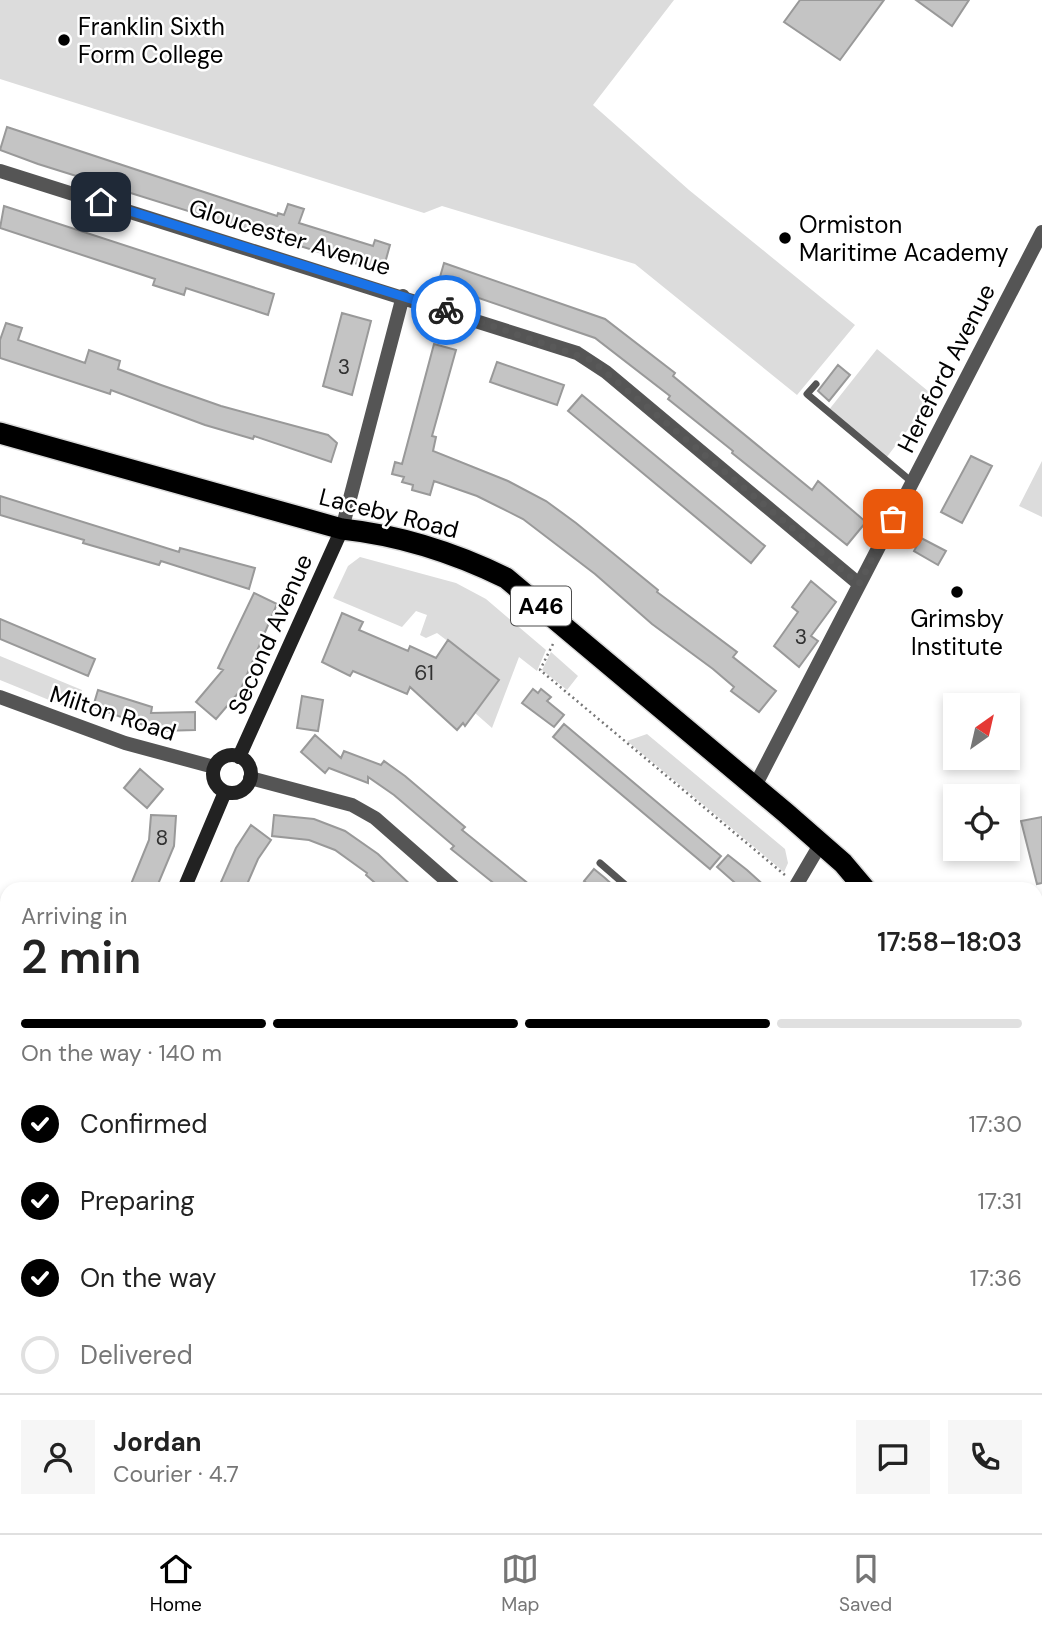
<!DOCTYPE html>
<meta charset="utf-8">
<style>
body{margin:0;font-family:"DM Sans",sans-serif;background:#f6f6f6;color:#222;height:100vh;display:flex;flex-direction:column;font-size:26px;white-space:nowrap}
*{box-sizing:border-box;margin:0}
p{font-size:23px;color:#767676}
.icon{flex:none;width:38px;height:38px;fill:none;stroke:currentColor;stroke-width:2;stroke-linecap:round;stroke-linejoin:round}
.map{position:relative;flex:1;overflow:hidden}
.panel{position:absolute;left:0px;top:882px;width:1043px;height:651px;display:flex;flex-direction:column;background:#fff;border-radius:21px 21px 0 0;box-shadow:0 4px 10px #0003}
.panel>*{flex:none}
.needle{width:46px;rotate:34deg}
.controls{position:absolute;left:943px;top:693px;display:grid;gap:14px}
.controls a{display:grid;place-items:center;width:77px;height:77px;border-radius:0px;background:#fff;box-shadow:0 4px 10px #0003;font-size:35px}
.pin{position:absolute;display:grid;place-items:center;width:60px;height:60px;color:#fff;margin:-30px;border-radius:14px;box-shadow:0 4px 10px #0006}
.courier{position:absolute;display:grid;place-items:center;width:70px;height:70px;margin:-35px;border:5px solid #1a73e8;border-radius:50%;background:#fff;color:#222;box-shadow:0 2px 9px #0007}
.overview em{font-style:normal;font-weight:600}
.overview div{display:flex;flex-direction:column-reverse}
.overview{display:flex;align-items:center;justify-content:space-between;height:119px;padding:0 21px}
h1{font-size:46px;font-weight:600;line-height:52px}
.bar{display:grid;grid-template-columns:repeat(4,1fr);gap:10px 7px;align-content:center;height:84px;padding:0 21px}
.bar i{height:9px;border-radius:5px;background:#e0e0e0}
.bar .current{background:#000}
.bar p{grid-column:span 4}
.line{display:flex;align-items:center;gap:18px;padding:0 21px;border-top:2px solid #e0e0e0}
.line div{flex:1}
.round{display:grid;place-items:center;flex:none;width:74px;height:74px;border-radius:0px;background:#f6f6f6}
ol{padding:0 21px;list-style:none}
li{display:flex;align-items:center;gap:21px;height:77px}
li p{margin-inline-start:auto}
li .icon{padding:7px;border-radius:50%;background:#000;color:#fff;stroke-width:4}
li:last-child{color:#767676}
li i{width:38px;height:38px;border:4px solid #e0e0e0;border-radius:50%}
.dock{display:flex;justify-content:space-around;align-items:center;height:98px;border-top:2px solid #e0e0e0;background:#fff;font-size:19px;color:#767676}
.dock a{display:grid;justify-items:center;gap:4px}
.dock .current{color:#000}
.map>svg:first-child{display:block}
.green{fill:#dcdcdc}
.building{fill:#c4c4c4;stroke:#999;stroke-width:2}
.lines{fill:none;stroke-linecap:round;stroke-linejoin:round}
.highway-casing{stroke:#dbdbdb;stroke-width:24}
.path{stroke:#777;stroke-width:2.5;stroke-dasharray:2 3.5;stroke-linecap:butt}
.lane{stroke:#555;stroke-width:7}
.street{stroke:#555;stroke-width:14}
.secondary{stroke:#222;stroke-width:14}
.highway{stroke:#000;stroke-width:21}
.done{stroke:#595959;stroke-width:7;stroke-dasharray:0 12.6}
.route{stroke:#1a73e8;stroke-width:9}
.poi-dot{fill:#000;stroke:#fff;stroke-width:2.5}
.labels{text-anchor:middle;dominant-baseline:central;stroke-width:5;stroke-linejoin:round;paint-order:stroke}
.number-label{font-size:21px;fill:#313131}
.shield{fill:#fff;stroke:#4c4c4c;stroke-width:2}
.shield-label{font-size:23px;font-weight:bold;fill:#000}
.poi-label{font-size:24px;fill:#000;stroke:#fff;text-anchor:start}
.street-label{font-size:24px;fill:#000;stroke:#fff}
</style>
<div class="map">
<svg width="1042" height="1533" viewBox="0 0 1042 1533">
<rect width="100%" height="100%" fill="#fff"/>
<!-- green -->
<path class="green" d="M0 0H674L593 105 689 190 855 325 797 395 635 264 442 206 424 213 0 79Z
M877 349 934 396 886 458 828 411Z
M1042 461V517L1019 506Z
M360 557 456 583 486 599 546 650 537 671 519 657 492 728 475 713 499 680 437 633 426 638 420 635 427 615 416 611 402 627 333 598 348 566Z
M551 652 578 676 567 690 542 670Z
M0 656 82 690 76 711 0 680Z
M647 734 785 849 788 863 784 872 627 741Z
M531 1526H707L694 1533H527Z"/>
<!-- building -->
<path class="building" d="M800 0H884L840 60 784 22Z
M916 0H969L952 26Z
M7 127 277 216 278 213 284 215 288 204 304 209 299 223 373 246 375 240 390 245 385 263 380 271 38 164 0 150Z
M4 206 274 294 268 315 186 288 184 295 153 285 155 279 0 228Z
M444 263 605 319 675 373 673 376 812 490 818 481 866 522 847 545 732 453 733 451 668 399 670 396 595 338 438 284Z
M342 313 371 321 352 395 323 386Z
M6 323 22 328 18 340 85 363 89 350 120 361 118 369 161 385 221 406 328 435 337 443 331 462 254 436 253 439 205 425 111 390 110 394 0 358V340Z
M434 344 456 350 432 436 436 437 433 451 508 481 546 501 576 523 658 590 657 592 737 652 733 657 776 691 759 712 731 691 734 687 713 669 652 624 595 574 523 519 477 496 434 481 430 495 412 490 413 485 402 482 404 477 392 474 395 462 402 464Z
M497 362 564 385 557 405 490 382Z
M838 365 850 375 829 401 818 391Z
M582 395 765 546 751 563 568 411Z
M971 456 992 466 962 523 941 512Z
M0 496 179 552 180 548 255 568 249 589 161 561 159 565 83 543 84 540 0 515Z
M921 538 946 551 938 565 914 551Z
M811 581 836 602 811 636 818 641 799 667 774 646 798 612 792 607Z
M254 593 277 604 240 691 216 719 196 702 223 670 218 668Z
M342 613 363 622 359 630 408 651 410 646 436 658 448 640 499 680 465 726 463 723 457 730 410 687 407 694 353 671 350 676 322 662Z
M0 619 95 659 88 676 0 639Z
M533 689 538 693 541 689 551 697 547 701 564 715 554 727 522 703Z
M98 690 152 707 151 713 195 712V730L160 731 93 707Z
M302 696 323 700 318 731 297 728Z
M564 724 721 856 710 869 553 737Z
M315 735 341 758 344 751 381 765 384 761 405 776 465 827 462 830 535 889H501L451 849 454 846 394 795 368 777V783L329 768 325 773 301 752Z
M140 769 163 789 147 808 124 788Z
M151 815 176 816 174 846 156 889H129L149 840Z
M274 815 314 819 345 831 378 854 415 889H382L366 875 367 873 335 850 309 840 272 836Z
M1042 817V883L1037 884 1021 821Z
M251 825 271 840 258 859 245 889H218L236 848Z
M728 855 747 870 768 889H742L717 867Z
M594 869 605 878 617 889H594L584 881Z"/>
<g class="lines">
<!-- highway casing -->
<g class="highway-casing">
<path id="highway" d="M0 433 342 529C398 535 455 553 506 578L786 813 843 863 865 889
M1036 1095 1042 1099"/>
</g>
<!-- path -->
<path class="path" d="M553 644 540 670 786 876"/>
<!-- lane -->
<path class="lane" d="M816 384 807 394 912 482
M600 863 630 889
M658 889H672
M1036 954 1042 951"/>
<!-- street -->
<path class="street" d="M0 171 577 353 606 372 859 584
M342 529 403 296
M0 697 125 743 214 767
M250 778 352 805 375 818 456 889
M755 786 1042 232
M794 889 821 843
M0 1303 7 1288
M0 1425 7 1429
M168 1526 176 1533
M44 1533 47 1526
M910 1533 911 1526"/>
<!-- secondary -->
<path class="secondary" d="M213 774a19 19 0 1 1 38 0a19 19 0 1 1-38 0Z
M239 757 342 529
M184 889 225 792
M7 1208V1225
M428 1526 435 1533
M401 1533 408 1526"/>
<!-- highway -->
<use href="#highway" class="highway"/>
</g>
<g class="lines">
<!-- done -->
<path class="done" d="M446 310 591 360 859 584 893 519"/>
<!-- route -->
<path class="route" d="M101 202 446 310"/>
</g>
<!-- markers -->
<g class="poi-dot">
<circle cx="64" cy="40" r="7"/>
<circle cx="785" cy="238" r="7"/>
<circle cx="957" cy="592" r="7"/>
</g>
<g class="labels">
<!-- number labels -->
<g class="number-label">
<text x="344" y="367">3</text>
<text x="801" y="637">3</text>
<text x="424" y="673">61</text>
<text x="162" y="838">8</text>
</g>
<!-- shield labels -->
<rect class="shield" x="511" y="586.5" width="60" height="39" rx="5"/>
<g class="shield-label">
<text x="541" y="606">A46</text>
</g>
<!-- poi labels -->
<g class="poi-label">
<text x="78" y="26">Franklin Sixth<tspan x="78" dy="28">Form College</tspan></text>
<text x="799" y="224">Ormiston<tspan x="799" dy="28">Maritime Academy</tspan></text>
<text x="957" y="618" text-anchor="middle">Grimsby<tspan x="957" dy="28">Institute</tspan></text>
</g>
<!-- street labels -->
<g class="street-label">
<text transform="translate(290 237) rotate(17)">Gloucester Avenue</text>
<text transform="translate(946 368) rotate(-63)">Hereford Avenue</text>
<text transform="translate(389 513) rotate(14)">Laceby Road</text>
<text transform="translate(270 634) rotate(-66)">Second Avenue</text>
<text transform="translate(113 713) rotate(18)">Milton Road</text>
</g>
</g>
</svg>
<div class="controls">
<a><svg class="needle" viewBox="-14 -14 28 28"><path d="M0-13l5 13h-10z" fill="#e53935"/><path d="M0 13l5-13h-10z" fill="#767676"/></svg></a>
<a><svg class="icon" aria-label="locate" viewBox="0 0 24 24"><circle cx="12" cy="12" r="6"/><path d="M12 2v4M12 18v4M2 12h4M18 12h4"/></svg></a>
</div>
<div class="pin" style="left:893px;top:519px;background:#ea580c"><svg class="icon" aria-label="bag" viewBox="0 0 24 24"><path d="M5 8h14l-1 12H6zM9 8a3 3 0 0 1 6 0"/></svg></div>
<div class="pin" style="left:101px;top:202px;background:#1f2937"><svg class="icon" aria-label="home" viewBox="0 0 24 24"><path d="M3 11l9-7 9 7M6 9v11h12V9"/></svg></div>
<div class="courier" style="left:446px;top:310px"><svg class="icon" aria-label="bike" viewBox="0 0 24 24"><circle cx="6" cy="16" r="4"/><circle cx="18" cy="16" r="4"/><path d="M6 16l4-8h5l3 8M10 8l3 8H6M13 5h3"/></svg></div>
<section class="panel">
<div class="overview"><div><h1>2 min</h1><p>Arriving in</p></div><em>17:58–18:03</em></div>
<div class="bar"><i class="current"></i><i class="current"></i><i class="current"></i><i></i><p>On the way · 140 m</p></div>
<ol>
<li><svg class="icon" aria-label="check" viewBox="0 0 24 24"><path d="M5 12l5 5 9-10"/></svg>Confirmed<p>17:30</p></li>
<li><svg class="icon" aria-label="check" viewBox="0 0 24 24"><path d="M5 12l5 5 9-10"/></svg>Preparing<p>17:31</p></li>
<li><svg class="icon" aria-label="check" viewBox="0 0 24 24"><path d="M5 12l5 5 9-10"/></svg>On the way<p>17:36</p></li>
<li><i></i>Delivered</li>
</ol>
<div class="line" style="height:126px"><a class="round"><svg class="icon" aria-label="person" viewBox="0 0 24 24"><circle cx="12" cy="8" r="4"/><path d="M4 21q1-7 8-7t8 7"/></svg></a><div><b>Jordan</b><p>Courier · 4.7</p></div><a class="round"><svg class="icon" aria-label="chat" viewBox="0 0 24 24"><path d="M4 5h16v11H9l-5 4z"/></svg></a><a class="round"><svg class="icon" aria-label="phone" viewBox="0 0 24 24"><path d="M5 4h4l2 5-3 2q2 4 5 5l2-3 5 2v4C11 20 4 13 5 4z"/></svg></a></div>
</section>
</div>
<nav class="dock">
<a class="current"><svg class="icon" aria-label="home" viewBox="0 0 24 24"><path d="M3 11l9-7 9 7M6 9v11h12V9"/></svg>Home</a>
<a><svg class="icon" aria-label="map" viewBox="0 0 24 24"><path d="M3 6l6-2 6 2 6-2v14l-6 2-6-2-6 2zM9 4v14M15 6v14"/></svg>Map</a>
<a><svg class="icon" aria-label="saved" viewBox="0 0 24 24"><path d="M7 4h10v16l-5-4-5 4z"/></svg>Saved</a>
</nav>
